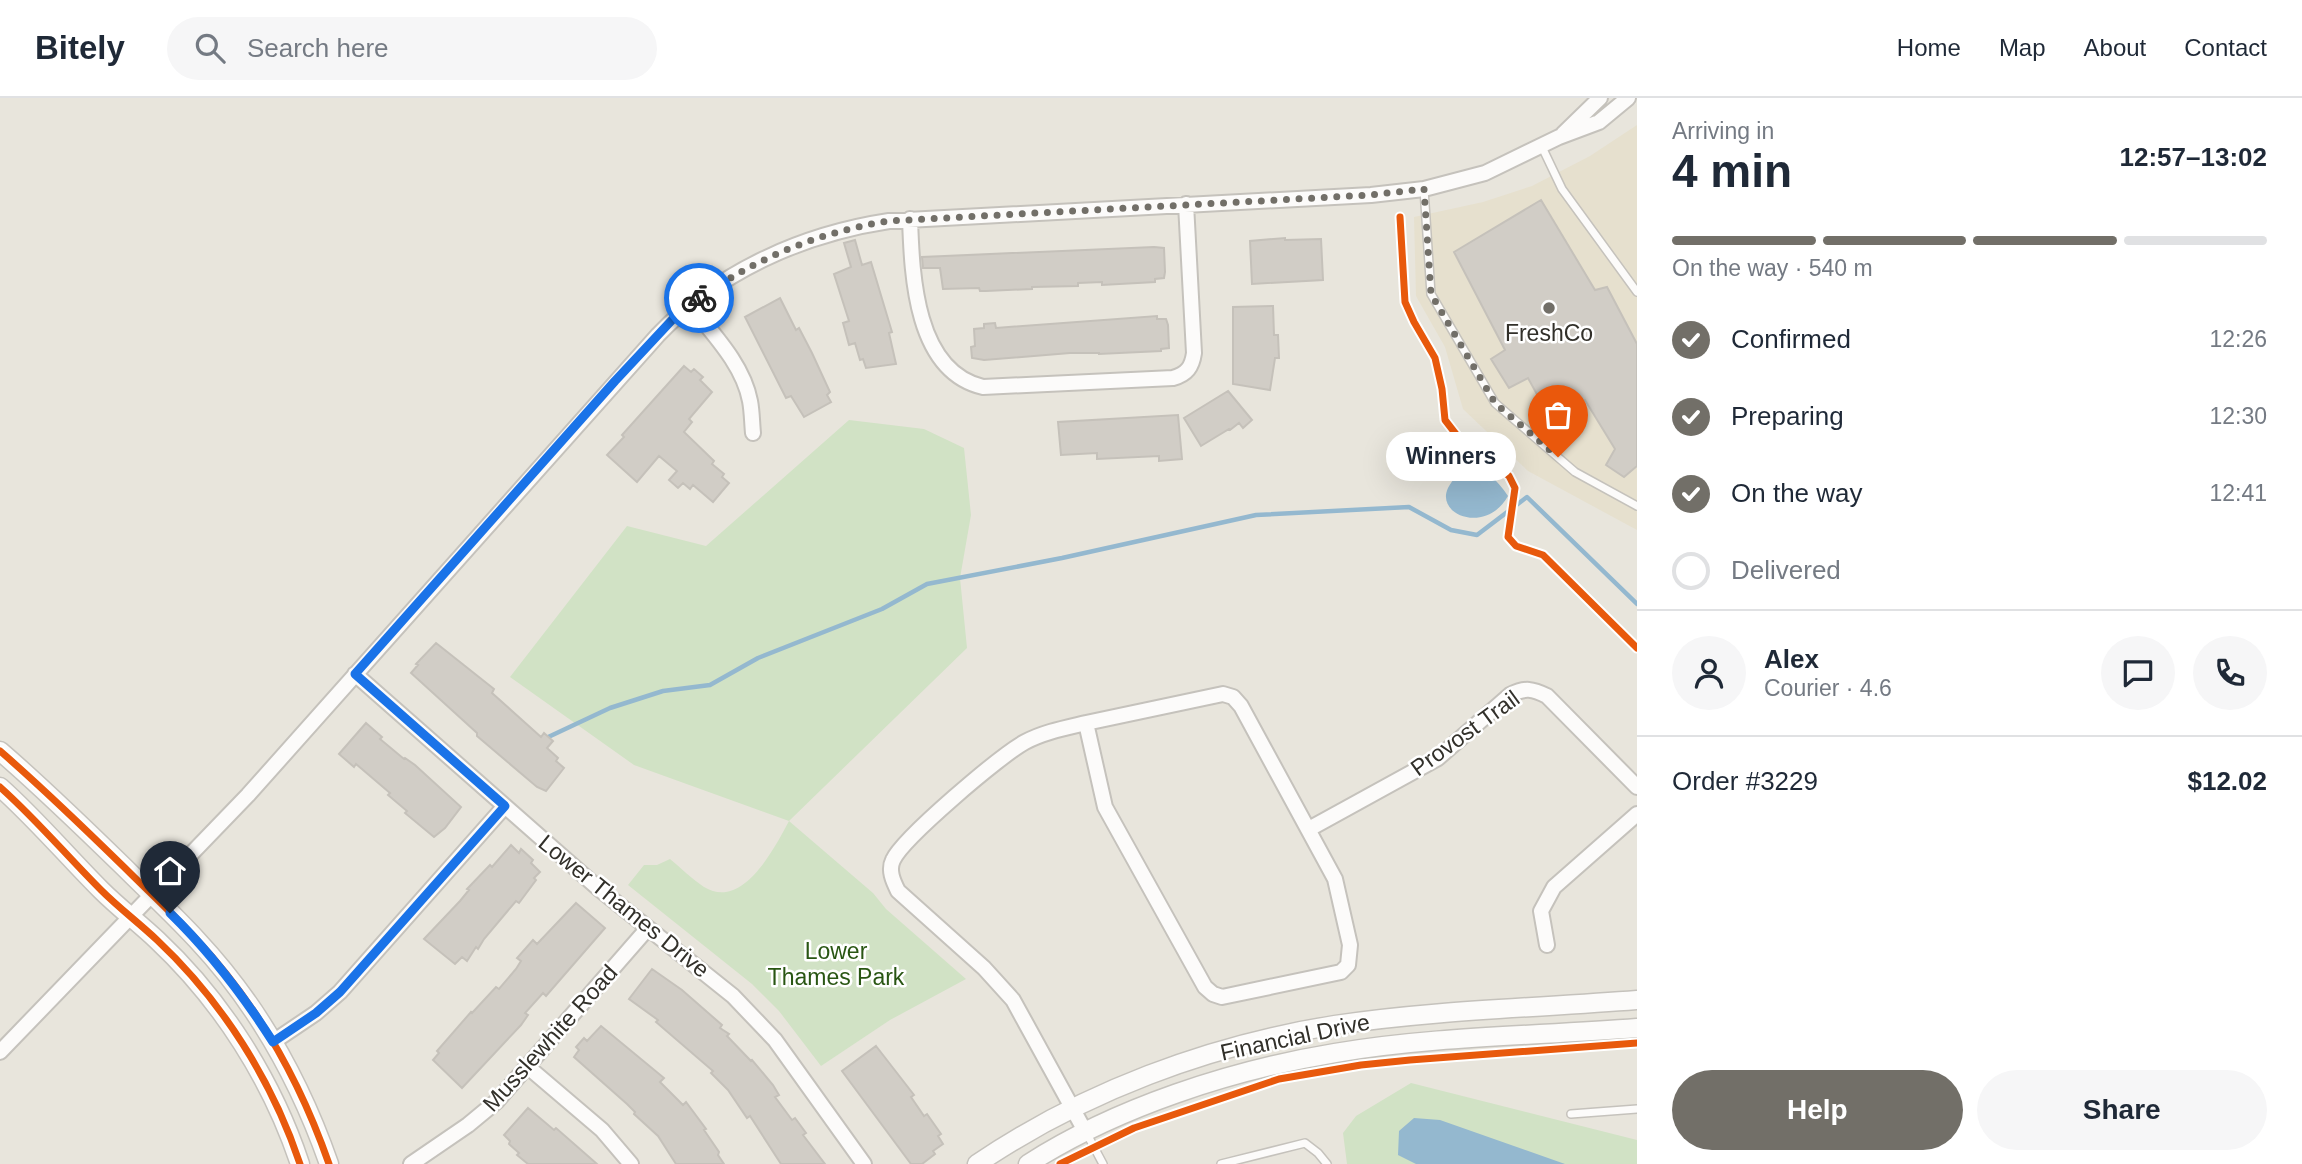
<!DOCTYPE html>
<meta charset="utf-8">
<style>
body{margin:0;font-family:Arial,sans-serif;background:#f6f6f7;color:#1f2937;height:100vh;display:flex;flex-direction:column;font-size:26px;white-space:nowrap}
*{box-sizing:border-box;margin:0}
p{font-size:23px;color:#747a83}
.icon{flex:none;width:38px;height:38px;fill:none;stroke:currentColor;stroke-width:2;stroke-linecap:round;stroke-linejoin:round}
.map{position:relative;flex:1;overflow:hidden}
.panel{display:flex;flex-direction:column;background:#fff;width:665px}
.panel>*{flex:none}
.pin{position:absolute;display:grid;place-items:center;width:60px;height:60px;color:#fff;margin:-72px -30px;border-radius:50% 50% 50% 0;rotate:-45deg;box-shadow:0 0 7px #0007}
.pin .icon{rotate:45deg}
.courier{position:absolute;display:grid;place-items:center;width:70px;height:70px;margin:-35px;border:5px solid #1a73e8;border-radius:50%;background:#fff;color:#222;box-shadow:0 2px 9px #0007}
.bubble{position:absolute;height:49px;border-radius:24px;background:#fff;box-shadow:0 7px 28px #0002;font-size:23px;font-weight:700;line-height:49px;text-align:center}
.headline em{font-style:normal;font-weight:700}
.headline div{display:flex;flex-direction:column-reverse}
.headline{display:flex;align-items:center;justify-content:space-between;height:119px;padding:0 35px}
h1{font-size:46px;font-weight:700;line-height:52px}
.bar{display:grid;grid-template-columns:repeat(4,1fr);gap:10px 7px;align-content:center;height:84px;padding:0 35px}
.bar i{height:9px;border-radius:5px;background:#e0e1e3}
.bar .active{background:#726f68}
.bar p{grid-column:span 4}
.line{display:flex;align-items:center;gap:18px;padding:0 35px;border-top:2px solid #e0e1e3}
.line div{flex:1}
.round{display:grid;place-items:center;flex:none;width:74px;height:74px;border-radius:37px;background:#f6f6f7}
ol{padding:0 35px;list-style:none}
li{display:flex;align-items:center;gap:21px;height:77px}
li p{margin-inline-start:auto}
li .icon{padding:7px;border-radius:50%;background:#726f68;color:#fff;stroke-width:4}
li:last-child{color:#747a83}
li i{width:38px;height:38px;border:4px solid #e0e1e3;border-radius:50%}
.cta{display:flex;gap:14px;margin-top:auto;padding:14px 35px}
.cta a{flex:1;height:80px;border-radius:42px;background:#726f68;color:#fff;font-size:28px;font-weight:700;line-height:80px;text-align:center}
.cta a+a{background:#f6f6f7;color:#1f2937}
header{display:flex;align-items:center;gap:42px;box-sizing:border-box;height:98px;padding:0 35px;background:#fff;border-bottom:2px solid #e0e1e3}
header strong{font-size:33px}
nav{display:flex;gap:38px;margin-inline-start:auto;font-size:24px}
.search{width:490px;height:63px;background:#f6f6f7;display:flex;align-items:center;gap:18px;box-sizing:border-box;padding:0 24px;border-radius:38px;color:#747a83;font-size:26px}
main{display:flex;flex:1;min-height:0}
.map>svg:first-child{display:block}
.built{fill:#e6e0ce}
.green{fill:#d1e2c5}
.water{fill:#94b8cf}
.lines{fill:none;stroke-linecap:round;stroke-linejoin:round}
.stream{stroke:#94b8cf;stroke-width:4.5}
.building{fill:#d1cdc6;stroke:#c5c1ba;stroke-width:2}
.service-casing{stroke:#c5c2bc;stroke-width:10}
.minor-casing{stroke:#c5c2bc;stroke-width:18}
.tertiary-casing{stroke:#c5c2bc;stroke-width:21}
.service{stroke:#fcfbfa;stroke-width:7}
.minor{stroke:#fcfbfa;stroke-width:14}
.tertiary{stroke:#fcfbfa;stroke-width:18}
.cycleway-casing{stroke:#fff;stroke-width:11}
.cycleway{stroke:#e8590c;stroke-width:7}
.done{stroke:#726f68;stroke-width:7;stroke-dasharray:0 12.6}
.route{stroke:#1a73e8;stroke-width:9}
.poi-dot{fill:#726f68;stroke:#fff;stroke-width:2.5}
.labels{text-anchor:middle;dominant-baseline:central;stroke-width:5;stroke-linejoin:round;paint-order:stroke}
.poi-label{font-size:23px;fill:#32302a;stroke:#fff}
.street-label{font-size:23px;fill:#32302a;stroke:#fff}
.park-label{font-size:23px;fill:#295613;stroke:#fff}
</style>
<header>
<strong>Bitely</strong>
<div class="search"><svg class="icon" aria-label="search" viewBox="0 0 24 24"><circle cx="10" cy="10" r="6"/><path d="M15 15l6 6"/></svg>Search here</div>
<nav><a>Home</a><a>Map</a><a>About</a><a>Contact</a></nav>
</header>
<main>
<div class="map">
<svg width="1637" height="1066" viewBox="0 0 1637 1066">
<rect width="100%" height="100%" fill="#e8e5dc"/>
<!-- built -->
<path class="built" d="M1637 27V432L1528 373 1463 311 1445 249 1416 198 1414 119 1483 104 1532 88 1590 58Z"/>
<!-- green -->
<path class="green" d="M849 322 924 331 964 350 971 417 960 480 967 550 789 723 873 795 886 811 966 881 890 922 821 968 779 913 752 886 628 787 644 767H657L670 761C681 770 692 781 704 789 743 813 775 749 789 723L634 667 510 579 627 428 706 448Z
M1411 985 1637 1042V1066H1347L1343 1035 1356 1018Z"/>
<!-- water -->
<path class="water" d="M1468 363C1485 372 1497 381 1508 398 1486 437 1435 417 1448 390 1453 381 1462 371 1468 363Z
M1414 1020 1440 1022 1565 1066H1416L1398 1057 1399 1033Z"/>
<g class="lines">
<!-- stream -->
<path class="stream" d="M544 641 610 610 663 593 710 587 758 560 882 511 927 486 1062 460 1256 417 1409 409 1451 432 1477 437 1527 399 1637 506"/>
</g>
<!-- building -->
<path class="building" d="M1541 102 1595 192 1607 189 1637 246V368L1624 379 1606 367 1615 351 1585 302 1550 320 1528 280 1509 290 1491 261 1505 252 1454 154Z
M1285 140V142L1321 141 1323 182 1252 186 1250 143Z
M855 142 862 167 871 164 892 234 889 235 896 266 866 270 863 261 860 262 855 245 849 247 843 225 849 223 834 176 851 169 844 145Z
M1154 149 1164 150 1165 174 1164 180 1155 181V184L1102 187V184L1078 185V188L1032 189V191L986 193H980L979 190 943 191 940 170H923L922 159Z
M780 200 796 232 799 230 812 255 830 294 827 297 831 304 804 319 791 298 786 300 745 219Z
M1273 208 1274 237H1278L1279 260H1275L1270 292 1233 286V209Z
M1157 218V221H1166L1168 227 1169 250 1161 251V253L1099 256V255H1070L984 262 972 260 971 249 975 248 974 231 984 230V226L995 225 996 230Z
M684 268 691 274 694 271 703 279 700 282 712 294 689 321 692 324 684 334 714 363 712 366 724 376 722 379 729 385 713 404 693 387 690 391 683 385 678 390 669 382 677 373 659 358 637 384 607 357 624 339 622 337Z
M1228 293 1252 322 1243 330 1239 325 1230 332 1229 331 1201 348 1184 320Z
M1178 317 1182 361 1159 363V358L1097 361V355L1061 357 1058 324Z
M436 545 494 591 492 595 541 639 544 635 553 643 547 650 558 660 556 663 564 670 546 693 537 689 477 638V635L411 575 418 567 416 566Z
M366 625 382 639 380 641 404 661 405 660 415 667 461 709 445 730 434 739 405 715 407 713 388 697 390 695 356 666 354 669 339 656Z
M511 747 519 755 521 751 533 762 531 765 540 774 534 780 536 782 519 805 516 803 484 841 478 851 476 849 467 863 462 859 455 866 424 841 460 803 469 792 467 791 490 767 492 769Z
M576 805 605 830 546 898 543 895 525 915 528 917 521 927 462 990 433 962 439 955 437 953 471 914 472 915 496 889 499 891 516 871 521 863 517 860 533 842 537 846Z
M652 871 682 892 722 927 720 930 729 936 727 938 751 963 752 962 773 987 779 997 775 999 792 1022 795 1020 806 1035 803 1037 825 1066H781L750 1018 747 1020 728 992 711 975 713 973 656 924 658 922 629 901Z
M601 928 664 980 660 984 683 1007 686 1004 706 1031 704 1032 719 1054 718 1057 724 1066H676L658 1038 634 1016 635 1014 627 1006 574 959 579 952 576 949 584 940 587 943Z
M876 948 914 997 911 999 924 1018 927 1016 941 1036 938 1038 943 1046 933 1053 935 1056 922 1066H911L842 973Z
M528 1010 554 1032 556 1030 597 1066H528L517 1057 519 1055 509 1046 510 1043 504 1037Z"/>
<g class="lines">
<!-- service casing -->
<g class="service-casing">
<path id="service" d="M1542 49 1562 91 1637 194
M1424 91 1431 196 1495 305 1575 374 1637 408
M1571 1016 1637 1011
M1087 1036 1103 1066
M1221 1066 1305 1045 1318 1055 1327 1066"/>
</g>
<!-- minor casing -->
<g class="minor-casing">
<path id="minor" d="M1563 36 1600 0
M910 121C912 177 915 273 983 289L1173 280C1187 276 1192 269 1194 255L1186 106
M690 207C712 235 743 266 750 303 752 313 752 325 753 335
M355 576 598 790 733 898 775 942 864 1066
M1223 596 1233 599 1241 608 1335 781 1350 847 1348 867 1341 874 1222 899 1213 896 1205 889 1105 709 1086 625Z
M1086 625C1065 630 1044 634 1025 644 1001 657 903 740 893 762 888 772 893 783 898 793L984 870 1013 902 1086 1035
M1309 731 1438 660 1510 597C1525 589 1533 591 1547 598L1637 689
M1547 847 1541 813 1554 789 1637 716
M273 944 316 915 340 894 505 708
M0 954 248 697 658 237C719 173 803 136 889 123L1371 97 1424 91 1485 75 1559 39 1599 24 1628 0
M528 969 602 1032 631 1066
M411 1066 468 1027 497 1003 648 830"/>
</g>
<!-- tertiary casing -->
<g class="tertiary-casing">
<path id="tertiary" d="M0 653C43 690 84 730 125 770 149 794 174 817 197 842 257 906 300 983 329 1066
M0 689C36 721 67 758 101 792 119 810 139 825 157 842 222 903 272 982 300 1066
M977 1066C1083 994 1209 947 1335 927 1435 912 1537 910 1637 902
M1028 1066C1117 1009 1232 972 1335 955 1435 938 1537 938 1637 930"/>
</g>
<!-- service -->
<use href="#service" class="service"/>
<!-- minor -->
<use href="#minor" class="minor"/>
<!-- tertiary -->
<use href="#tertiary" class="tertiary"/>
<!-- cycleway casing -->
<g class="cycleway-casing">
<path id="cycleway" d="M1400 119 1405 204 1414 224 1435 260 1442 291 1445 322 1462 344 1489 361 1509 378 1515 390 1508 439 1516 448 1543 457 1637 550
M0 653C43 690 84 730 125 770 149 794 174 817 197 842 257 906 300 983 329 1066
M0 689C36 721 67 758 101 792 119 810 139 825 157 842 222 903 272 982 300 1066
M1060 1066 1134 1030 1279 981 1361 967 1410 962 1637 945"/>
</g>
<!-- cycleway -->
<use href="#cycleway" class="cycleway"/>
</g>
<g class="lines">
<!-- done -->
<path class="done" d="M699 200C757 160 819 134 889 123L1370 97 1424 91 1431 196 1495 305 1558 359"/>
<!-- route -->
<path class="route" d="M170 815C210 854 243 897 273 944L316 915 340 894 505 708 355 576 615 283 672 222 699 200"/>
</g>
<!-- markers -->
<circle class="poi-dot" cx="1549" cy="210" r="7"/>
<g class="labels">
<!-- poi labels -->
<g class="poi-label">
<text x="1549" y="235">FreshCo</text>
</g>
<!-- street labels -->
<g class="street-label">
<text transform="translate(1465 635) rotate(-36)">Provost Trail</text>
<text transform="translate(624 808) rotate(39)">Lower Thames Drive</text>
<text transform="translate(1295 939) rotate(-12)">Financial Drive</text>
<text transform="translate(550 940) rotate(-48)">Musslewhite Road</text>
</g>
<!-- park labels -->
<g class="park-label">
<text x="836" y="853">Lower<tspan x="836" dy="26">Thames Park</tspan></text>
</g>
</g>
</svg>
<div class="pin" style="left:1558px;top:359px;background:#ea580c"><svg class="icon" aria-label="bag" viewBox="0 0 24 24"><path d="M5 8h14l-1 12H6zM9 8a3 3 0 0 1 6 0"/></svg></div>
<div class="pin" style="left:170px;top:815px;background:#1f2937"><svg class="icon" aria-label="home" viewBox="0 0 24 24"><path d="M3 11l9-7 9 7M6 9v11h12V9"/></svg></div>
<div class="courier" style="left:699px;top:200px"><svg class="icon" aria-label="bike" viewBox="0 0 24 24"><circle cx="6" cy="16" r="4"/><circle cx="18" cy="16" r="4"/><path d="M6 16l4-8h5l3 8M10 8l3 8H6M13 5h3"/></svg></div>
<div class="bubble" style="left:1386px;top:334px;width:130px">Winners</div>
</div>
<section class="panel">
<div class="headline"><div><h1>4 min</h1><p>Arriving in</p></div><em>12:57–13:02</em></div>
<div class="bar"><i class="active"></i><i class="active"></i><i class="active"></i><i></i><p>On the way · 540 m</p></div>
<ol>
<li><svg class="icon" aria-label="check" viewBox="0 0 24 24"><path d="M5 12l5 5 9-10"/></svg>Confirmed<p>12:26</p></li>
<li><svg class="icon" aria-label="check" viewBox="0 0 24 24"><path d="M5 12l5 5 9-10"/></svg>Preparing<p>12:30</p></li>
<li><svg class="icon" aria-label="check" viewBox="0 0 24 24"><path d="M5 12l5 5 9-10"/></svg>On the way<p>12:41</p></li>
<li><i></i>Delivered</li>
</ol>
<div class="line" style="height:126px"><a class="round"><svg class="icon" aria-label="person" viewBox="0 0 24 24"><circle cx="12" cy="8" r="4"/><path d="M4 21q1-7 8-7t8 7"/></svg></a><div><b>Alex</b><p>Courier · 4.6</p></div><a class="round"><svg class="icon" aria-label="chat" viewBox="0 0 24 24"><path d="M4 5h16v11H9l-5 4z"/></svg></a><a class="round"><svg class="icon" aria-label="phone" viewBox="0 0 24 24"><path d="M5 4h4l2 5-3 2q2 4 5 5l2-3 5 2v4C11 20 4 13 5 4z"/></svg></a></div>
<div class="line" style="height:91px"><div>Order #3229</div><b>$12.02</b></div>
<div class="cta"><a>Help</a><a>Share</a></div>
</section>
</main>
